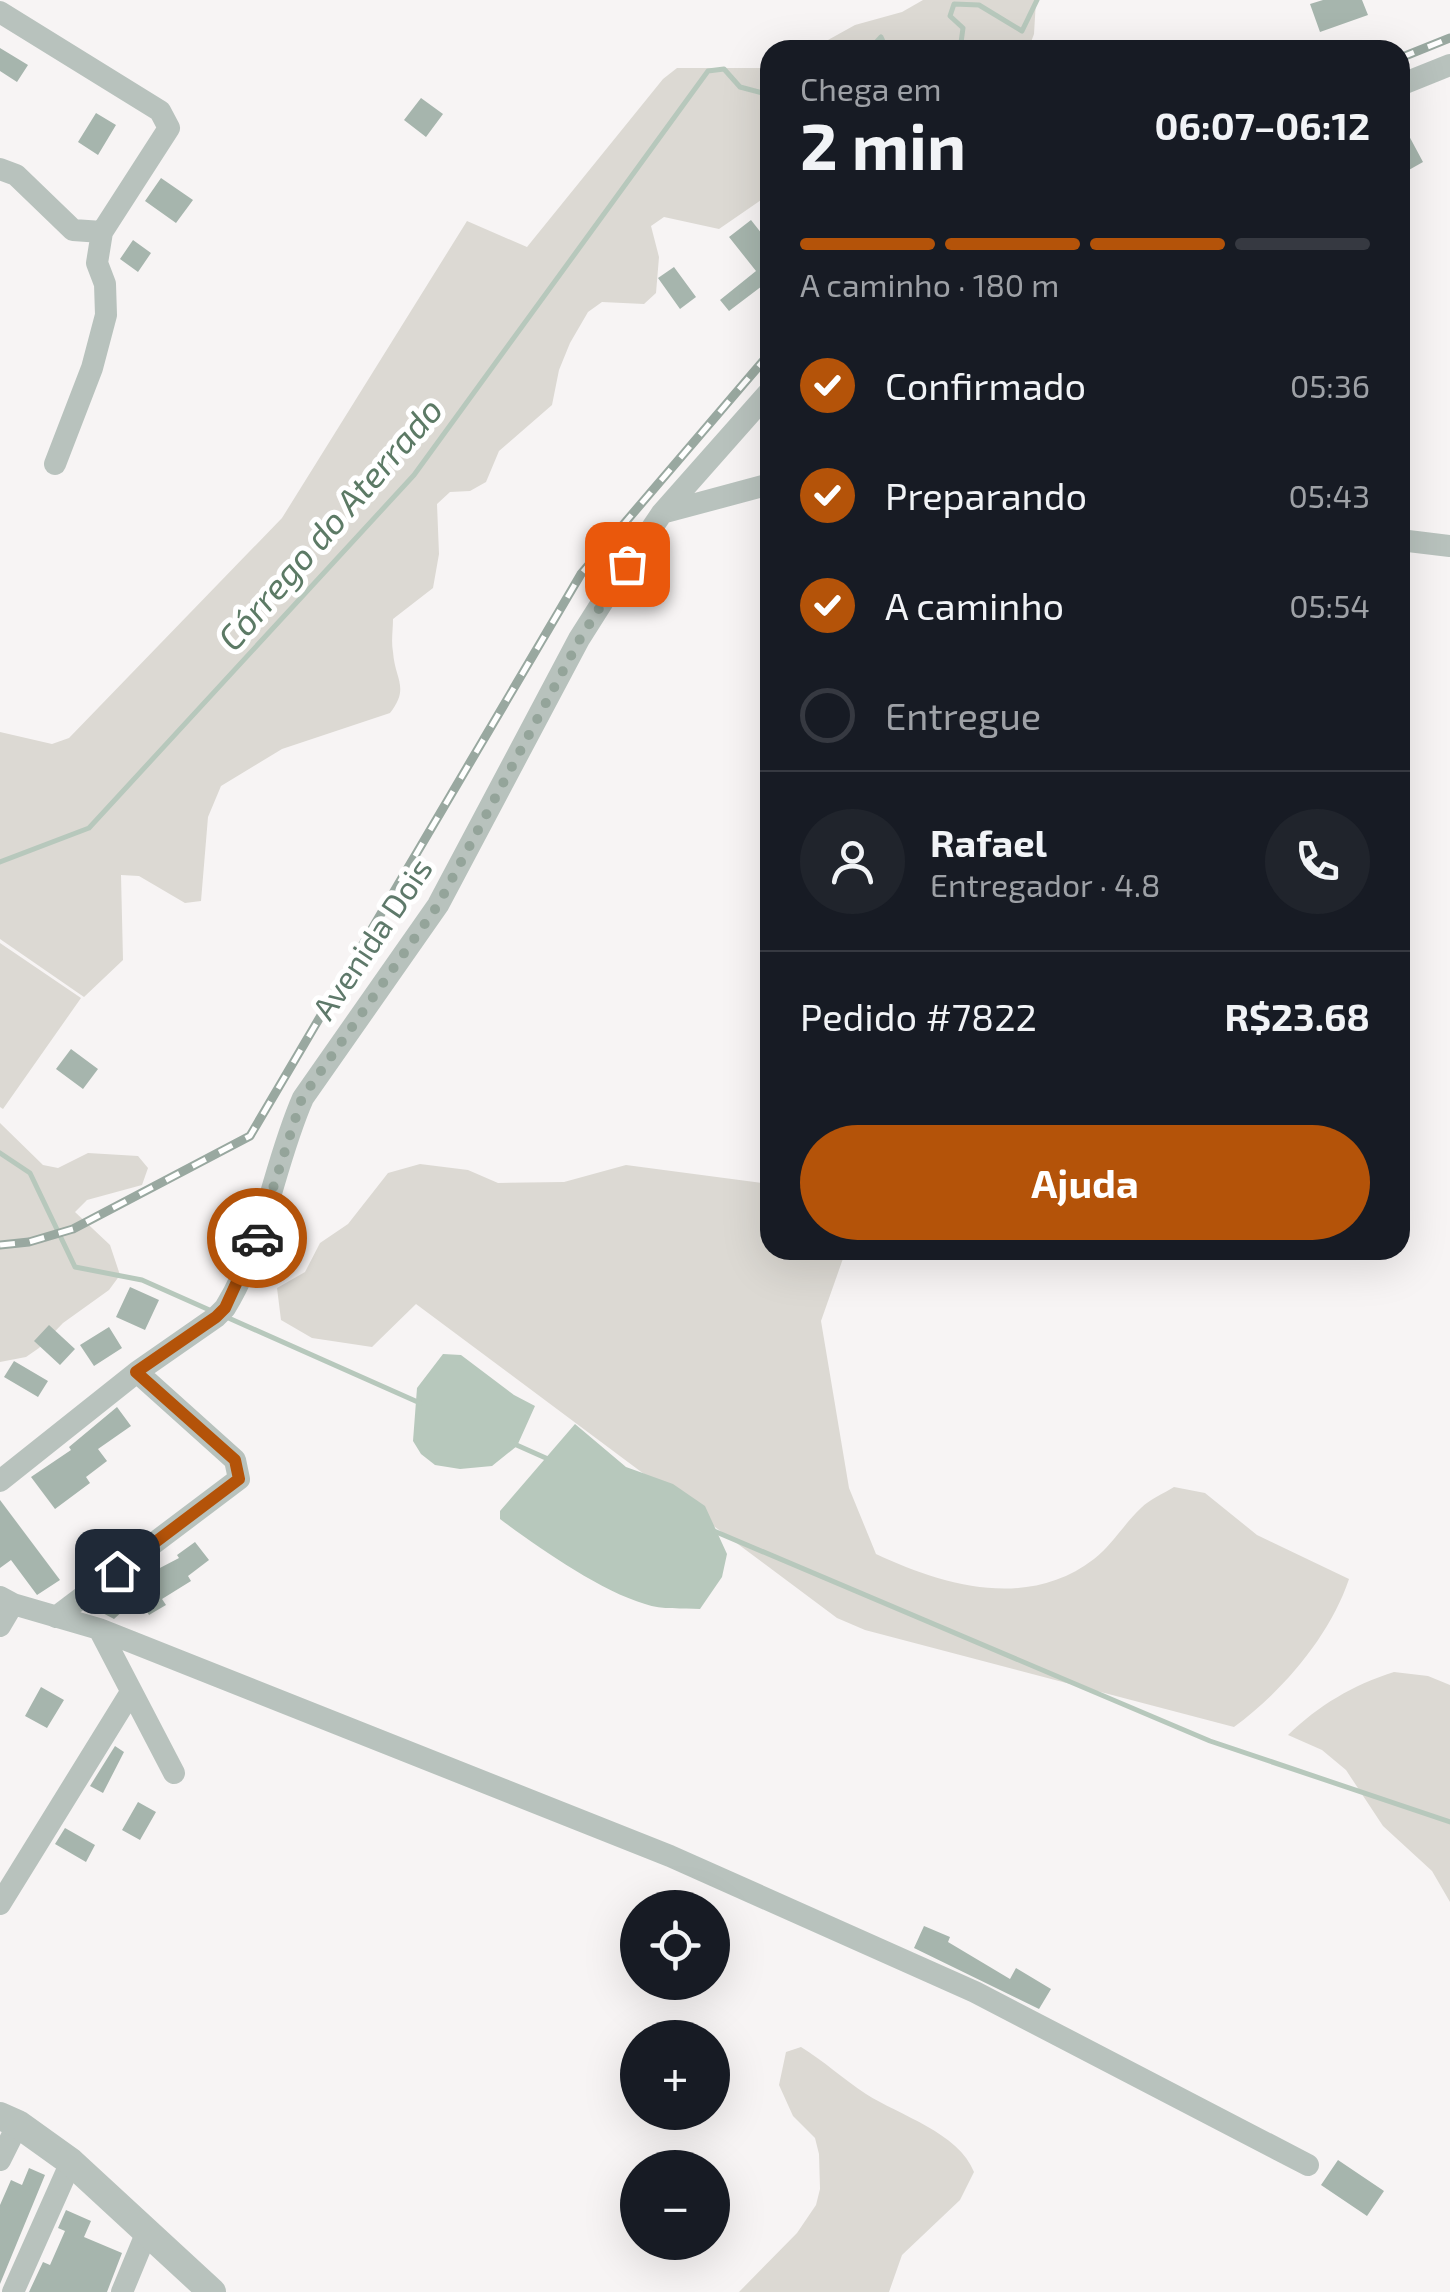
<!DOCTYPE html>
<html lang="pt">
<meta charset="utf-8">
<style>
body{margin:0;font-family:"Exo 2",sans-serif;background:#20242c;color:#f1f3f6;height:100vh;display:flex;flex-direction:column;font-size:38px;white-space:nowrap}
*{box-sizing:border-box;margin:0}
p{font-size:32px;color:#9ea1a6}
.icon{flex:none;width:55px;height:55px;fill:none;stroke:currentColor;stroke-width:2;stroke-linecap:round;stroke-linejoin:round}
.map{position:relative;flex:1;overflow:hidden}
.panel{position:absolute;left:760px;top:40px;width:650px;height:1220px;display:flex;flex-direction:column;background:#171b24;border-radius:30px;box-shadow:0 10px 40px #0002}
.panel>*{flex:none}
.buttons{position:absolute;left:620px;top:1890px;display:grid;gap:20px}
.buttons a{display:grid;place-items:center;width:110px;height:110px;border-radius:50%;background:#171b24;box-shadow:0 10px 40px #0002;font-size:50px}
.pin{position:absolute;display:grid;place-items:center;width:85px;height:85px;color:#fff;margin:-42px;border-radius:20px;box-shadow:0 5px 15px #0006}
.courier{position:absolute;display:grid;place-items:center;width:100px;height:100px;margin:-50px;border:8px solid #b45309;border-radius:50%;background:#fff;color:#222;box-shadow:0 2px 12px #0007}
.headline em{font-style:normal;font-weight:700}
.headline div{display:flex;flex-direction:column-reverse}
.headline{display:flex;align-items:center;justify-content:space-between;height:170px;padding:0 40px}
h1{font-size:65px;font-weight:700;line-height:75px}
.bar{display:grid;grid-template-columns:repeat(4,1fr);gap:15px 10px;align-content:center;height:120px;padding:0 40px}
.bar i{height:12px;border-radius:8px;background:#363941}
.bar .current{background:#b45309}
.bar p{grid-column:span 4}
.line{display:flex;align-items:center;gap:25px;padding:0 40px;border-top:2px solid #363941}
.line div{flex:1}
.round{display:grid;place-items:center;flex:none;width:105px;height:105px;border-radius:52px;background:#20242c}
ol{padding:0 40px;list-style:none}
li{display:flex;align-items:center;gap:30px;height:110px}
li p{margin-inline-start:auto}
li .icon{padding:10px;border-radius:50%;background:#b45309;color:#fff;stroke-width:4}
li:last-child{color:#9ea1a6}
li i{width:55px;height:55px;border:5px solid #363941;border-radius:50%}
.cta{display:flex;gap:20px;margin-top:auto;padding:20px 40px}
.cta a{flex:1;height:115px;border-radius:60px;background:#b45309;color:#fff;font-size:40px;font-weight:700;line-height:115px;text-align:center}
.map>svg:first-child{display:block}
.green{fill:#dcd9d3}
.water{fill:#b7c8bc}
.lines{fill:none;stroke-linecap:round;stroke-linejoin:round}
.stream{stroke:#b7c8bc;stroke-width:5}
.building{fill:#a6b5ad}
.minor{stroke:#b8c2bd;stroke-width:22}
.tertiary{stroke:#b8c2bd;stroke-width:28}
.rail-casing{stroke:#99a8a0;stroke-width:9}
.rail{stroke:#fff;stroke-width:5;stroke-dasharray:15;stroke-linecap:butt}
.done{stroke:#94a49a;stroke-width:10;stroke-dasharray:0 18}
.route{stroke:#b45309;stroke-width:12}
.labels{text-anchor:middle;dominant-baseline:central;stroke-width:10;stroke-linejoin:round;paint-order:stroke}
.street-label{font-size:32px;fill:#5e796a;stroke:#fff}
.water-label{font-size:35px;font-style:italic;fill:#5c7a65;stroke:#fff}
</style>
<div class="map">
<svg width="1450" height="2292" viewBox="0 0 1450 2292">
<rect width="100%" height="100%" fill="#f7f4f4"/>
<!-- green -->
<path class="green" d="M923 0H1036L1034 34 1028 50H810L855 25 902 12Z
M677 68H770V194L719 229 664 217 651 226 659 257 656 293 644 304 602 302 588 312 570 343 559 370 552 405 499 451 486 482 470 491 450 492 437 504 439 554 433 588 393 619C393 630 391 641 393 652 395 680 410 687 390 713L282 749 221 786 208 817 201 901 185 903 139 876 121 875 123 960 84 997 0 939V732L52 744 69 738 282 518 467 221 527 247 663 79Z
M0 943 81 998 3 1109 0 1107Z
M0 1123 43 1165 58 1168 88 1153 138 1156 148 1168 142 1185 87 1200 75 1212 110 1245 120 1275 109 1290 63 1323 39 1348 26 1357 0 1362Z
M420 1164 468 1170 498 1183 564 1182 626 1165 770 1184V1250H846L821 1321 849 1488 876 1554C944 1586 1028 1610 1094 1559 1112 1545 1124 1524 1141 1508 1150 1499 1163 1494 1174 1487L1205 1493 1257 1535 1349 1579C1330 1636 1282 1692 1234 1727L865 1630 837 1618 416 1304 372 1347 312 1338 281 1320 277 1288 305 1272 320 1243 348 1224 388 1173Z
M1394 1672 1428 1676 1450 1685V1902L1432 1871 1383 1826 1346 1770 1322 1750 1288 1735C1319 1705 1353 1685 1394 1672Z
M801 2047C824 2061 843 2079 866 2094 899 2115 959 2133 974 2172L960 2200 902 2255 889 2292H739L797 2233 816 2205 820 2189 819 2154 815 2138 793 2116 779 2085 786 2052Z"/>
<!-- water -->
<path class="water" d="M443 1354 461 1355 514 1395 535 1406 517 1446 492 1466 460 1469 435 1465 421 1454 413 1441 417 1388Z
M575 1424 626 1467 673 1484 705 1506 727 1554 722 1577 700 1609C683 1608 662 1610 645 1604 599 1590 539 1548 500 1519V1511Z"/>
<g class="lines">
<!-- stream -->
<path class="stream" d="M869 50 881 37 887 50
M960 50 963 28 950 16 954 4 979 5 1022 31 1037 0
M0 862 89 828 414 475 708 71 724 69 740 87 770 95
M0 1153 30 1173 75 1267 142 1280 214 1312
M224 1316 420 1403
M512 1443 548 1459
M714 1531 1210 1741 1450 1822"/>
</g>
<!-- building -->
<path class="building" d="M1323 0H1362L1368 15 1320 32 1310 4Z
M0 48 28 65 17 82 0 71Z
M421 98 443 114 426 137 404 120Z
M96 113 116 125 98 155 78 142Z
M1400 119 1423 162 1400 175Z
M161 178 193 200 176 223 145 201Z
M751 220 770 244V288L766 283 729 311 720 300 756 271 729 237Z
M133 240 151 253 138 272 120 259Z
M674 267 696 297 680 309 658 278Z
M71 1049 98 1069 83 1089 56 1069Z
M130 1287 159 1300 145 1330 116 1317Z
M49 1325 75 1349 60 1365 34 1341Z
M109 1327 122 1348 94 1366 80 1345Z
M14 1361 48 1381 38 1397 4 1377Z
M117 1407 131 1426 98 1449 107 1461 86 1477 90 1483 55 1509 31 1477 71 1450 69 1447Z
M0 1500 60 1580 37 1595 11 1560 0 1568Z
M195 1542 209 1560 188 1576 191 1581 162 1599 166 1605 149 1615 138 1597 114 1619 95 1609 114 1592 179 1558 177 1555Z
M41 1687 64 1700 47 1728 25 1716Z
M115 1746 124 1752 103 1793 90 1786Z
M138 1802 156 1812 140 1840 122 1830Z
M65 1828 95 1845 86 1862 55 1844Z
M924 1926 950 1937 948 1942 1010 1979 1016 1968 1051 1989 1039 2009 914 1948Z
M1338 2160 1384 2191 1367 2216 1321 2185Z
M29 2168 45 2175 0 2284V2205L11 2180 22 2185Z
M66 2210 91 2221 84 2237 122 2253 107 2292H29L43 2262 50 2265 65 2231 58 2228Z"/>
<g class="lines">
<!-- minor -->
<path class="minor" d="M0 12 160 111 169 128 102 232 97 263 105 284 106 315 92 368 55 464
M1400 85 1450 65
M0 169 16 175 73 230 102 232
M662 513 770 484
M1400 540 1450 546
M0 1481 137 1372 216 1317 225 1308C265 1243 273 1166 303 1098L438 905 579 639 610 590 662 513 770 391
M0 1597 13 1604 99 1629 174 1773
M56 1617 239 1479 235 1460 137 1372
M0 1626 13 1604
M99 1629 670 1856 975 1992 1308 2165
M0 1904 131 1692
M0 2160 18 2124
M13 2292 71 2162
M122 2292 146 2234"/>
<!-- tertiary -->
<path class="tertiary" d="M0 2116 18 2124 71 2162 212 2292"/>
<!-- rail casing -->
<g class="rail-casing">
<path id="rail" d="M1400 58 1450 38
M0 1245 29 1242 73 1229 250 1136 581 574 770 353"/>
</g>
<!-- rail -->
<use href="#rail" class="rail"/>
</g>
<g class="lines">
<!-- done -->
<path class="done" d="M257 1238 302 1098 438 905 580 639 627 564"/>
<!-- route -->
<path class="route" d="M117 1571 239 1479 235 1460 136 1372 216 1317 225 1308 257 1238"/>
</g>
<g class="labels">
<!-- street labels -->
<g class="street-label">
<text transform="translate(371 938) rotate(-56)">Avenida Dois</text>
</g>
<!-- water labels -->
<g class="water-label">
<text transform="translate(329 523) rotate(-49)">Córrego do Aterrado</text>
</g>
</g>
</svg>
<div class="buttons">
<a><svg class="icon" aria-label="locate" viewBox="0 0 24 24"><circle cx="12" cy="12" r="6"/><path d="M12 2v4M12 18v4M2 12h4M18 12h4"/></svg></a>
<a>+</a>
<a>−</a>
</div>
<div class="pin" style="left:627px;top:564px;background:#ea580c"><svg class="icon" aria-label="bag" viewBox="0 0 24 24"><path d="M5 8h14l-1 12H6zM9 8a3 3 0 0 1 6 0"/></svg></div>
<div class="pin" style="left:117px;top:1571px;background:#1f2937"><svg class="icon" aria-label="home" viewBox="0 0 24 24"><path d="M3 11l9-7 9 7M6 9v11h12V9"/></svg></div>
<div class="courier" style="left:257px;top:1238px"><svg class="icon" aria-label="car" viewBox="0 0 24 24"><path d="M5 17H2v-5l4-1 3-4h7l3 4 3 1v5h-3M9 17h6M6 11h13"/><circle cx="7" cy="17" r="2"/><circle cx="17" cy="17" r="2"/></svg></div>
<section class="panel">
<div class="headline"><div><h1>2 min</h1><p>Chega em</p></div><em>06:07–06:12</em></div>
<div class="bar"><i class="current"></i><i class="current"></i><i class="current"></i><i></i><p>A caminho · 180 m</p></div>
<ol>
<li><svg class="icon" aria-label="check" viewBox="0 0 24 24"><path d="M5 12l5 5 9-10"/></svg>Confirmado<p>05:36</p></li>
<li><svg class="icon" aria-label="check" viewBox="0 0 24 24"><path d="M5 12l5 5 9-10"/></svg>Preparando<p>05:43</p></li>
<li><svg class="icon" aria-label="check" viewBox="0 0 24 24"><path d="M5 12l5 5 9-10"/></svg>A caminho<p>05:54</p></li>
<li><i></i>Entregue</li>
</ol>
<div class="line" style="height:180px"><a class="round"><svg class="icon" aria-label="person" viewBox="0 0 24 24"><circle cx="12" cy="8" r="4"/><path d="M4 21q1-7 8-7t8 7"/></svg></a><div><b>Rafael</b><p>Entregador · 4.8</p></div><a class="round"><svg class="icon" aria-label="phone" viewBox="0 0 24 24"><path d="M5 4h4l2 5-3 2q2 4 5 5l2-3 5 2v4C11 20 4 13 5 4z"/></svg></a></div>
<div class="line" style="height:130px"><div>Pedido #7822</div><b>R$23.68</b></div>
<div class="cta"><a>Ajuda</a></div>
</section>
</div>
